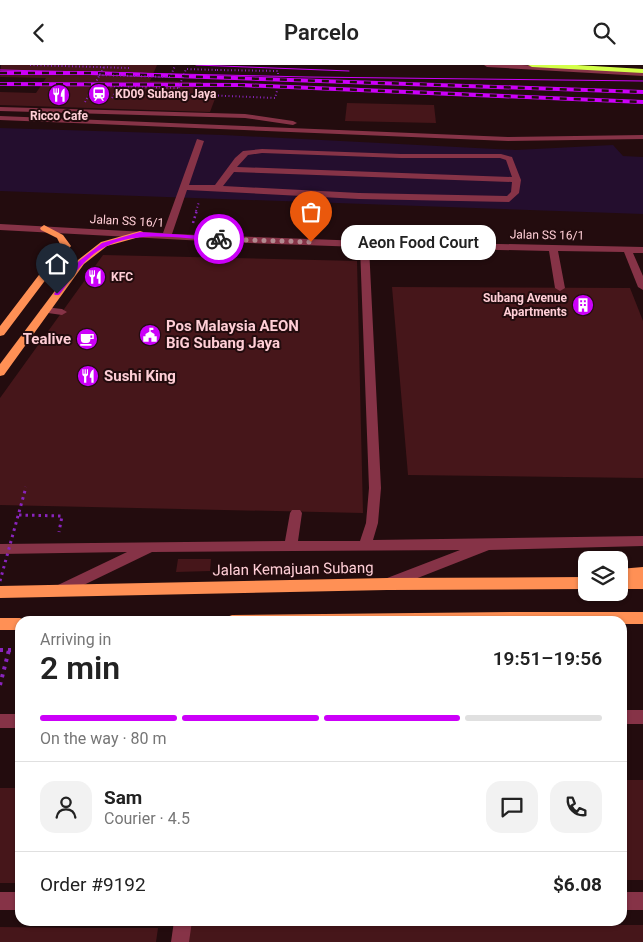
<!DOCTYPE html>
<meta charset="utf-8">
<style>
body{margin:0;font-family:Roboto,sans-serif;background:#f2f2f2;color:#222;height:100vh;display:flex;flex-direction:column;font-size:19px;white-space:nowrap}
*{box-sizing:border-box;margin:0}
p{font-size:16px;color:#767676}
.icon{flex:none;width:28px;height:28px;fill:none;stroke:currentColor;stroke-width:2;stroke-linecap:round;stroke-linejoin:round}
.map{position:relative;flex:1;overflow:hidden}
.drawer{position:absolute;left:15px;top:551px;width:612px;height:310px;display:flex;flex-direction:column;background:#fff;border-radius:15px;box-shadow:0 1px 4px #0004}
.drawer>*{flex:none}
.controls{position:absolute;left:578px;top:486px;display:grid;gap:10px}
.controls a{display:grid;place-items:center;width:50px;height:50px;border-radius:10px;background:#fff;box-shadow:0 1px 4px #0004;font-size:25px}
.pin{position:absolute;display:grid;place-items:center;width:42px;height:42px;color:#fff;margin:-51px -21px;border-radius:50% 50% 50% 0;rotate:-45deg;box-shadow:0 0 5px #0007}
.pin .icon{rotate:45deg}
.courier{position:absolute;display:grid;place-items:center;width:50px;height:50px;margin:-25px;border:4px solid #cc00f9;border-radius:50%;background:#fff;color:#222;box-shadow:0 1px 6px #0007}
.bubble{position:absolute;height:35px;border-radius:15px;background:#fff;box-shadow:0 1px 4px #0004;font-size:16px;font-weight:600;line-height:35px;text-align:center}
.head em{font-style:normal;font-weight:600}
.head div{display:flex;flex-direction:column-reverse}
.head{display:flex;align-items:center;justify-content:space-between;height:85px;padding:0 25px}
h1{font-size:32px;font-weight:600;line-height:38px}
.bar{display:grid;grid-template-columns:repeat(4,1fr);gap:8px 5px;align-content:center;height:60px;padding:0 25px}
.bar i{height:6px;border-radius:4px;background:#e0e0e0}
.bar .current{background:#cc00f9}
.bar p{grid-column:span 4}
.line{display:flex;align-items:center;gap:12px;padding:0 25px;border-top:1px solid #e0e0e0}
.line div{flex:1}
.round{display:grid;place-items:center;flex:none;width:52px;height:52px;border-radius:15px;background:#f2f2f2}
header{display:flex;justify-content:space-between;align-items:center;height:65px;padding:0 25px;background:#fff;font-size:22px;font-weight:600}
.map>svg:first-child{display:block}
.green{fill:#240e2e}
.building{fill:#46161a}
.lines{fill:none;stroke-linecap:round;stroke-linejoin:round}
.path-far3{stroke:#8924bd;stroke-width:2;stroke-dasharray:1 2.5;stroke-linecap:butt}
.path-far2{stroke:#8924bd;stroke-width:2.5;stroke-dasharray:2 3;stroke-linecap:butt}
.path-far1{stroke:#8924bd;stroke-width:3;stroke-dasharray:2.5 4;stroke-linecap:butt}
.path{stroke:#8924bd;stroke-width:4;stroke-dasharray:3 5;stroke-linecap:butt}
.minor{fill:#863347;fill-rule:evenodd}
.major{fill:#ff9055;fill-rule:evenodd}
.highway{fill:#d3ff49;fill-rule:evenodd}
.tram{stroke:#cc00f9;stroke-width:1}
.rail-casing{stroke:#cc00f9;stroke-width:4}
.rail{stroke:#230c0e;stroke-width:2.5;stroke-dasharray:7;stroke-linecap:butt}
.path-bridge-far1{stroke:#8924bd;stroke-width:2;stroke-dasharray:1 2.5;stroke-linecap:butt}
.path-bridge{stroke:#8924bd;stroke-width:3;stroke-dasharray:2.5 4;stroke-linecap:butt}
.route{fill:#cc00f9}
.done{stroke:#b28a90;stroke-width:5;stroke-dasharray:0 9}
.labels{text-anchor:middle;dominant-baseline:central;stroke-width:4;stroke-linejoin:round;paint-order:stroke}
.far-poi-label{font-size:12px;font-weight:bold;fill:#ffced6;stroke:#230c0e;text-anchor:start}
.far-street-label{font-size:12px;fill:#ffced6;stroke:#230c0e}
.poi-label{font-size:15px;font-weight:bold;fill:#ffced6;stroke:#230c0e;text-anchor:start}
.street-label{font-size:15px;fill:#ffced6;stroke:#230c0e}
</style>
<header><svg class="icon" aria-label="back" viewBox="0 0 24 24"><path d="M15 5l-7 7 7 7"/></svg>Parcelo<svg class="icon" aria-label="search" viewBox="0 0 24 24"><circle cx="10" cy="10" r="6"/><path d="M15 15l6 6"/></svg></header>
<div class="map">
<svg width="643" height="877" viewBox="0 0 643 877">
<rect width="100%" height="100%" fill="#230c0e"/>
<!-- green -->
<path class="green" d="M0 63 223 70 516 85 613 80 623 91 643 92V149L0 126Z"/>
<!-- building -->
<path class="building" d="M1 0H157L150 16 201 17 197 31H216L210 47 0 40V27L36 28 46 13 0 12Z
M347 38 434 40 436 58 345 56Z
M103 190 357 196 363 448 0 440V333Z
M392 222 630 223 643 256V413L408 410Z
M178 494H211L210 506 176 507Z
M622 715H643V815H622Z
M0 723H20V818H0Z
M189 859 643 860V877H187Z
M0 862 87 863H158L156 877H0Z"/>
<g class="lines">
<!-- path-far3 -->
<path class="path-far3" d="M30 0 129 3
M217 5 278 6V11
M93 21 178 23
M204 30 275 33 277 26
M112 33 118 22
M196 146 199 137"/>
<!-- path-far2 -->
<path class="path-far2" d="M193 158 197 145"/>
<!-- path-far1 -->
<path class="path-far1" d="M19 450 62 451 59 467"/>
<!-- path -->
<path class="path" d="M0 585H20
M0 620 9 585"/>
<!-- minor -->
<path class="minor" d="M484 0H522L643 7V11L487 2Z
M0 42 245 49 293 56 297 58 293 60 245 53 0 46Z
M0 51 508 72 643 70V74L508 76 0 55Z
M197 74 204 76 189 120H215L235 93 243 86 262 84 401 89H501L512 92 521 115 519 128 509 137 359 134 187 125 172 169 364 176 643 182V188H633L643 211V225L638 222 624 187 558 186 565 223 560 226 555 223 549 186 369 182 381 423 378 458 373 475 643 471V481L489 485 387 525 382 523 380 519 382 515 460 485 152 487 63 530 58 528 56 524 58 520 127 487 0 489V479L285 476 290 448 292 445H300L302 448 298 476H360L366 458 369 423 360 182 223 177 0 165V159L163 168ZM262 88 401 93H500L506 95 512 112 237 102 248 90ZM234 107 512 117 511 127 507 131 359 128 223 121Z
M45 242 62 244 67 247 62 250 41 247 40 245Z
M622 645H643V659H622Z
M0 649H20V663H0Z
M0 827H20V845H0Z
M622 827H643V845H622Z
M174 856H192L189 877H171Z"/>
<!-- major -->
<path class="major" d="M44 160 63 170 71 181 4 270 0 271V261L61 181 57 173 41 165 40 163Z
M140 166 143 167V171L107 181 84 199 4 310 0 311V299L78 195 101 177Z
M643 502V524H619V504Z
M586 512V524L387 525 0 533V521L387 513Z
M517 547H643V559H622V556H225L227 552 232 550Z
M0 553H20L26 556H20V565H0Z"/>
<!-- highway -->
<path class="highway" d="M528 0H577L643 4V8L532 2Z"/>
<!-- tram -->
<path class="tram" d="M196 0 349 6
M0 5 309 12 643 16"/>
<!-- rail casing -->
<g class="rail-casing">
<path id="rail" d="M0 8H90L643 27
M0 19 241 20 643 37"/>
</g>
<!-- rail -->
<use href="#rail" class="rail"/>
<!-- path-bridge-far1 -->
<path class="path-bridge-far1" d="M99 10 170 12 175 1
M204 30 176 29 186 4 217 5
M85 37 104 2"/>
<!-- path-bridge -->
<path class="path-bridge" d="M0 516 26 422"/>
</g>
<!-- route -->
<path class="route" d="M140 167 219 172 222 174 219 176C173 173 118 160 83 199 74 208 67 220 59 230H55L54 229 79 196 102 178Z"/>
<g class="lines">
<!-- done -->
<path class="done" d="M219 174 311 177"/>
</g>
<!-- icons -->
<defs>
<g id="station-disc" transform="scale(1.125)"><circle r="9.5" fill="#cc00f9" stroke="#230c0e"/><path d="M-3-6H3Q5-6 5-4V2Q5 4 3 4L4.5 6H3L1.5 4h-3L-3 6H-4.5L-3 4Q-5 4-5 2V-4Q-5-6-3-6ZM-3.5-4v3h7v-3ZM-3.5 1v1.5H-2V1ZM2 1v1.5H3.5V1Z" fill="#fff"/></g>
<g id="restaurant-disc" transform="scale(1.125)"><circle r="9.5" fill="#cc00f9" stroke="#230c0e"/><path d="M-5-6h1v4h1v-4h1v4h1v-4h1v5L-1.5 .5V6h-2V.5L-5-1ZM5-6V6H3V1.5H1.5Q1.5-4 5-6Z" fill="#fff"/></g>
<g id="building-disc" transform="scale(1.125)"><circle r="9.5" fill="#cc00f9" stroke="#230c0e"/><path d="M-4-6H4V6H1V3H-1V6H-4ZM-2.5-4.3h1.7v1.8h-1.7ZM.8-4.3h1.7v1.8H.8ZM-2.5-1h1.7V.8h-1.7ZM.8-1h1.7V.8H.8Z" fill="#fff"/></g>
<g id="civic-disc" transform="scale(1.125)"><circle r="9.5" fill="#cc00f9" stroke="#230c0e"/><path d="M-.6-6.5H3V-4.5H.6V-3L4-1V1h2V6H-6V1h2V-1L-.6-3ZM-1.2 2.5V6h2.4V2.5Z" fill="#fff"/></g>
<g id="cafe-disc" transform="scale(1.125)"><circle r="9.5" fill="#cc00f9" stroke="#230c0e"/><path d="M-5.5-4.5H6V0H3Q3 3.5 0 3.5H-2.5Q-5.5 3.5-5.5 0ZM3-3.2v2h1.7v-2ZM-6 4.5H4V6H-6Z" fill="#fff"/></g>
</defs>
<g fill-rule="evenodd">
<use href="#station-disc" x="99" y="29"/>
<use href="#restaurant-disc" x="59" y="30"/>
<use href="#restaurant-disc" x="95" y="212"/>
<use href="#building-disc" x="583" y="240"/>
<use href="#civic-disc" x="150" y="270"/>
<use href="#cafe-disc" x="87" y="274"/>
<use href="#restaurant-disc" x="88" y="311"/>
</g>
<g class="labels">
<!-- far-poi labels -->
<g class="far-poi-label">
<text x="115" y="29">KD09 Subang Jaya</text>
<text x="59" y="51" text-anchor="middle">Ricco Cafe</text>
<text x="111" y="212">KFC</text>
<text x="567" y="233" text-anchor="end">Subang Avenue<tspan x="567" dy="14">Apartments</tspan></text>
</g>
<!-- far-street labels -->
<g class="far-street-label">
<text transform="translate(127 156) rotate(3)">Jalan SS 16/1</text>
<text transform="translate(547 170) rotate(1)">Jalan SS 16/1</text>
</g>
<!-- poi labels -->
<g class="poi-label">
<text x="166" y="261">Pos Malaysia AEON<tspan x="166" dy="17">BiG Subang Jaya</tspan></text>
<text x="71" y="274" text-anchor="end">Tealive</text>
<text x="104" y="311">Sushi King</text>
</g>
<!-- street labels -->
<g class="street-label">
<text transform="translate(293 504) rotate(-1)">Jalan Kemajuan Subang</text>
</g>
</g>
</svg>
<div class="controls">
<a><svg class="icon" aria-label="layers" viewBox="0 0 24 24"><path d="M12 4l9 5-9 5-9-5zM3 14l9 5 9-5"/></svg></a>
</div>
<div class="pin" style="left:311px;top:177px;background:#ea580c"><svg class="icon" aria-label="bag" viewBox="0 0 24 24"><path d="M5 8h14l-1 12H6zM9 8a3 3 0 0 1 6 0"/></svg></div>
<div class="pin" style="left:57px;top:229px;background:#1f2937"><svg class="icon" aria-label="home" viewBox="0 0 24 24"><path d="M3 11l9-7 9 7M6 9v11h12V9"/></svg></div>
<div class="courier" style="left:219px;top:174px"><svg class="icon" aria-label="bike" viewBox="0 0 24 24"><circle cx="6" cy="16" r="4"/><circle cx="18" cy="16" r="4"/><path d="M6 16l4-8h5l3 8M10 8l3 8H6M13 5h3"/></svg></div>
<div class="bubble" style="left:341px;top:160px;width:155px">Aeon Food Court</div>
<section class="drawer">
<div class="head"><div><h1>2 min</h1><p>Arriving in</p></div><em>19:51–19:56</em></div>
<div class="bar"><i class="current"></i><i class="current"></i><i class="current"></i><i></i><p>On the way · 80 m</p></div>
<div class="line" style="height:90px"><a class="round"><svg class="icon" aria-label="person" viewBox="0 0 24 24"><circle cx="12" cy="8" r="4"/><path d="M4 21q1-7 8-7t8 7"/></svg></a><div><b>Sam</b><p>Courier · 4.5</p></div><a class="round"><svg class="icon" aria-label="chat" viewBox="0 0 24 24"><path d="M4 5h16v11H9l-5 4z"/></svg></a><a class="round"><svg class="icon" aria-label="phone" viewBox="0 0 24 24"><path d="M5 4h4l2 5-3 2q2 4 5 5l2-3 5 2v4C11 20 4 13 5 4z"/></svg></a></div>
<div class="line" style="height:65px"><div>Order #9192</div><b>$6.08</b></div>
</section>
</div>
